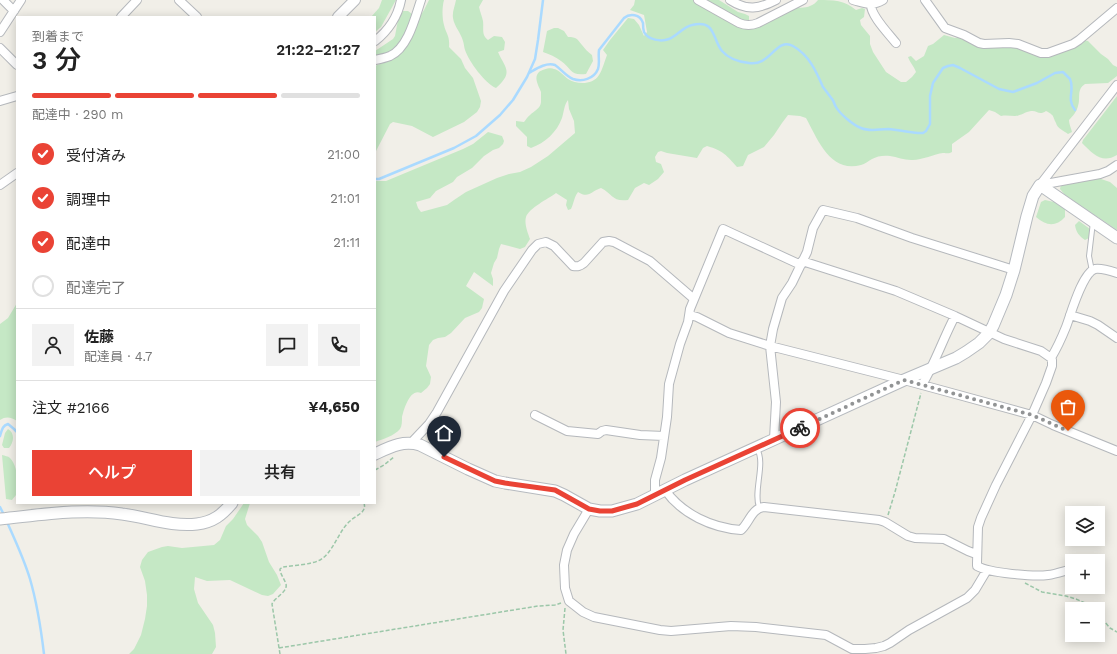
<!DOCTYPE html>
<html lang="ja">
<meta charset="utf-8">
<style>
body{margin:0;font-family:"Work Sans","Noto Sans JP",sans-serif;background:#f2f2f2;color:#222;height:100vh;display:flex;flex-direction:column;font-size:15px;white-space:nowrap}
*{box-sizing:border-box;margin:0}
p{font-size:13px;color:#767676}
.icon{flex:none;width:22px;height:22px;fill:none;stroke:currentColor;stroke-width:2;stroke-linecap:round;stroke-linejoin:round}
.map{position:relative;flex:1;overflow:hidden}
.panel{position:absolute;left:16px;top:16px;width:360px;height:488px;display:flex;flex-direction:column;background:#fff;border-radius:0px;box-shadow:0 2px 10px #0003}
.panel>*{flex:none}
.tools{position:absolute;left:1065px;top:506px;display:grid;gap:8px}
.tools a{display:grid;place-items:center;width:40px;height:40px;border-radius:0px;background:#fff;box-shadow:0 2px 10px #0003;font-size:20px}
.pin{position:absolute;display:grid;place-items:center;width:34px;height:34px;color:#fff;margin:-41px -17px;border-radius:50% 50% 50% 0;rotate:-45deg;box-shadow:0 0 4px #0007}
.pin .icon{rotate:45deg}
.courier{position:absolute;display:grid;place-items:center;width:40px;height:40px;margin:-20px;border:3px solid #ea4335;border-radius:50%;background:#fff;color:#222;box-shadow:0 1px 5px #0007}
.overview em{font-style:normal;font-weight:600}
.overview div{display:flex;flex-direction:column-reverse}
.overview{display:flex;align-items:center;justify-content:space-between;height:68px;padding:0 16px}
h1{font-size:26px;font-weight:600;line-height:30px}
.bar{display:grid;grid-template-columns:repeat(4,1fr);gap:6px 4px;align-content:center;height:48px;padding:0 16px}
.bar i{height:5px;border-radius:3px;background:#e0e0e0}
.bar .active{background:#ea4335}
.bar p{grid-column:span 4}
.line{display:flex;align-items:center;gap:10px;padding:0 16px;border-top:1px solid #e0e0e0}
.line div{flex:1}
.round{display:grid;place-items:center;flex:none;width:42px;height:42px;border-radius:0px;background:#f2f2f2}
ol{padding:0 16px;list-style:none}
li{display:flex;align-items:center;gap:12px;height:44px}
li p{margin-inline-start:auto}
li .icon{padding:4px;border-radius:50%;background:#ea4335;color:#fff;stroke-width:4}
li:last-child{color:#767676}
li i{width:22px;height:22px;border:2px solid #e0e0e0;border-radius:50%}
.button{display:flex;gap:8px;margin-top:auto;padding:8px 16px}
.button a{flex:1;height:46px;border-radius:0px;background:#ea4335;color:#fff;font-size:16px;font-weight:600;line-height:46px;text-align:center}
.button a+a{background:#f2f2f2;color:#222}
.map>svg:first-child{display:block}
.green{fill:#c5e8c5}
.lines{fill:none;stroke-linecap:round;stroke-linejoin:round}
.stream{stroke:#aadaff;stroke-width:2.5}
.service-casing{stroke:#b5b8bc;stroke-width:6}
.minor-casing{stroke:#b5b8bc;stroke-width:10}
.tertiary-casing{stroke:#b5b8bc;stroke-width:12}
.secondary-casing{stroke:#b6babf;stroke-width:13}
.path{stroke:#9cc7a9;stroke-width:1.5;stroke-dasharray:4 2;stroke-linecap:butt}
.service{stroke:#fff;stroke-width:4}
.minor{stroke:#fff;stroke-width:8}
.tertiary{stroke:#fff;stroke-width:10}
.secondary{stroke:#fff;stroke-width:11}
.done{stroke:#929495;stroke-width:4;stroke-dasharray:0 7.2}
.route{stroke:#ea4335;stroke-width:5}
</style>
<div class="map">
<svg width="1117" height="654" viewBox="0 0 1117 654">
<rect width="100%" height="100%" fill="#f1efe8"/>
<!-- green -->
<path class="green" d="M382 0H396L381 27 375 32V17H371L379 8Z
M429 0H444C442 7 442 18 444 25 446 34 450 35 449 47L461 59 465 68 473 78 481 101 480 107 477 112 464 122 433 137 412 126 393 122 390 124 375 153V66L393 58 424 10Z
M456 0H483L479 7C480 12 482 16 483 21 484 28 481 35 488 40L494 36 502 37 505 42 504 50 498 52C505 68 514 72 496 88 485 83 469 62 465 50 464 47 464 44 463 41 461 33 454 26 453 18 452 12 455 6 456 0Z
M635 0H693L738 26 795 7C803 9 813 7 818 0 834 0 844 0 856 10L862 8 865 9 864 17 860 20 861 25 870 36V44L873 52 886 72 901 82H906L912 77 916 72C914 66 910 63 908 57L911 56 916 61 924 56 928 46 933 44 944 35 955 38 962 36 1017 48 1038 56H1047L1083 40 1088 41 1101 54 1108 59 1113 65 1117 67V76L1108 83 1085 84C1076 90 1081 98 1078 106 1077 111 1073 116 1069 120 1069 124 1071 128 1072 132L1068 134C1064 131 1057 128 1056 123 1052 115 1055 116 1046 111 1039 116 1037 110 1031 111 1025 112 1020 116 1015 116 1010 116 1006 115 1001 116L995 112 989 110 969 132 952 144V152C949 154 947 153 943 153 934 154 920 161 911 160 904 160 897 157 890 156 884 155 877 156 872 159 868 161 865 164 861 165 830 173 818 140 806 118L800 116 788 115 782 123 774 135 764 147 748 155 743 166 737 167C726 155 724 151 707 146L703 148 697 158 667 153 661 151 658 152 655 157 656 162 661 164 664 172 658 179 649 185 644 183 635 188 628 200C612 202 613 194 601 188 591 191 589 199 578 192 574 197 574 203 571 209L568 210 566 205 567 200 556 193C548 199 529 208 526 217 524 224 528 233 530 239L525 247 520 249 501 244 499 249 497 258 494 263 491 273 493 279V286L474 272 466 286 484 299 482 308 479 312 465 318 451 333 445 337 438 338 433 340 429 345 426 366 431 377 430 384 427 388 421 393C410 388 404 409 402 417 402 421 402 426 400 429 394 436 383 439 375 442V181H386L463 149 473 144 488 132 502 136 504 141 503 144 499 148 493 150 484 156 472 168 457 177 453 182 436 191 430 198 416 202 418 208 421 212 447 205 454 200 466 192 497 178 509 174 520 172 531 167 548 156 575 133 574 121 569 109 568 100C564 105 564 112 562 118 557 132 545 143 531 148L527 146V137L516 126V121L524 122C526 120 527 117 530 115 534 111 541 108 541 102 541 99 541 95 541 92 539 86 533 78 539 72 542 70 550 67 554 69 559 70 564 76 568 79 577 85 593 85 599 75 602 71 605 60 607 55L603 50 610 40 628 18 634 19 639 25 644 36 647 32 644 15 630 10 634 5Z
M703 0H719L738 12 745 14 749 16V22L746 24Z
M403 11H408L412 14 413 19 396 49 375 58V51L393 39 395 36 398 20Z
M554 28H558L564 31 568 37C577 37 577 39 582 45 585 49 588 52 592 55L593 61 586 74C570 76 572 69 561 61 556 57 549 54 543 52L547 31Z
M1117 96V155C1102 164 1093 154 1082 143L1083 140Z
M1098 178 1110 182 1117 188V230L1065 195 1060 189 1061 185 1067 183Z
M1045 200 1054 202 1065 209V217C1056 227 1046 226 1036 217L1041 202Z
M1079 221 1090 229 1089 238 1085 240C1079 236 1076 232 1075 225Z
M17 303V421C11 417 6 416 0 420V324L8 318Z
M8 429C15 433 14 442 9 448H4L2 445 5 433Z
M2 455C5 456 8 456 10 458 17 464 20 487 16 495 15 497 13 498 12 500L6 499Z
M244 503H250L245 519 247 525 258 536 262 542 269 562 277 575 281 585 273 594 268 596 262 595 230 580 207 581 195 577 194 589 198 603 213 625 215 633 216 647 212 654H129L134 649 141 635 145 619 147 606V595L145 581 140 567 142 560 148 552 162 547 168 546 182 548 214 545 220 540 226 526 233 519Z"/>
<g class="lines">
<!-- stream -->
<path class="stream" d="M529 73C536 69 546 62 555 65 561 69 566 76 573 79 582 82 594 79 598 69 600 63 598 57 599 50L624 18C630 13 640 14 643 23 643 26 643 29 644 32 648 40 661 42 669 39 677 36 683 27 692 25 716 19 712 39 722 51 728 58 739 62 749 63 770 67 776 37 793 46 809 55 816 71 823 87 826 91 829 95 832 99 834 101 834 104 836 107 840 114 853 125 861 128 870 132 879 129 888 129 898 130 908 132 918 133H923L926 131 930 124V96L933 83 943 68 948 66 953 65 960 68 999 89 1013 92 1037 83 1055 73 1063 72C1065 74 1068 77 1070 79 1075 90 1066 99 1075 110
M375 179H379L454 148 476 136 500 115 513 100 527 77 535 59 538 40 543 0
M0 436C2 430 2 426 8 424L14 429 17 432
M0 507 4 515
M7 522C15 540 24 559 30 579 37 603 41 629 44 654"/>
<!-- service casing -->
<g class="service-casing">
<path id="service" d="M1092 271 1089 256 1093 222
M757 449C766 463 753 491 759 507"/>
</g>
<!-- minor casing -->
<g class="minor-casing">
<path id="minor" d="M3 0 14 11
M179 0 197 17
M698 0 739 23C746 26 751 26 758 23L803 0
M730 0C747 11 759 9 776 0
M853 0C865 3 871 7 883 0
M925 0 945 28 964 35 979 43 984 44 1009 43 1018 44 1041 53H1048L1073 44 1079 40 1117 8
M871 4C870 15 889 34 896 43
M121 17 137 0
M0 32 21 0
M375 41C388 31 398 16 401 0
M0 48 17 65
M375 60C380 59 385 58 390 56 408 48 415 18 421 0
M0 101 17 96
M0 185 17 173
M1040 185 1117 85
M1040 185 1100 174 1108 171 1117 165
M802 261 896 291 955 316 1004 339 1041 351 1051 358 1052 360V366L1046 383 1032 415 996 485 981 518 978 527 977 563V566C989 573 1034 577 1048 575 1056 574 1064 571 1072 569
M690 315 697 317 729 333 770 346 904 380 1032 415 1053 425 1117 451
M1070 315 1090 321 1098 325 1117 338
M1051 358C1057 348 1062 337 1066 327 1071 314 1082 273 1095 269 1102 268 1111 271 1117 273
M922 385C935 363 943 339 955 316
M535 415 567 431 598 434 602 431 606 430 640 435 664 436
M774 439 776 402 770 346 773 329 782 298 792 283 807 252 813 228 823 210 857 218 912 238 1014 270
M411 443 429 424 437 412 504 291 532 250 538 244 546 242 554 246 573 266C578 267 580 266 584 263L603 242 609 241 614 242 650 261 694 299
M665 490C682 514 712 528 741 530 749 523 752 508 764 507L879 520 885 522 908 536 915 538 944 539 968 551 976 554
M655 495V480L661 458 667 417 669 384 680 344 688 322 690 309 723 229 801 265
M589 509 574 534 567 550 564 565 565 588 569 601 583 612 594 617 660 630 671 631 731 626 756 627 826 635 852 649H865L876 648 884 646 890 643 909 630 967 598 975 590 987 570"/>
</g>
<!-- tertiary casing -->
<g class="tertiary-casing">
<path id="tertiary" d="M338 17 355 0"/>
</g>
<!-- secondary casing -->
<g class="secondary-casing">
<path id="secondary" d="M375 454C390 447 403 440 420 445L468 469 495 481 505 483 555 491 564 495 589 509 600 511H612L637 504 685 480 904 380 956 358 966 352 979 343 989 333 993 326 1006 295 1014 270 1027 216 1033 196 1040 185 1117 238
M0 519C40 515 81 508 122 514 147 517 171 527 197 524 213 522 222 515 232 503"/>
</g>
<!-- path -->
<path class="path" d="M375 470 384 465 394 457
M888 515 895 492 921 393
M1025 583 1042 592 1066 596 1076 599 1085 603 1093 609
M565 608 563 630 566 654
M1098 614 1110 628 1117 632
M279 648 538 606 555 605 561 603
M280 654 272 604C275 597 288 592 286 584 284 578 280 574 280 569L283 567C295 565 310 565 320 560 333 553 339 530 350 521 356 515 367 513 364 503"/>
<!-- service -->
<use href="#service" class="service"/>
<!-- minor -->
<use href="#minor" class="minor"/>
<!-- tertiary -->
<use href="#tertiary" class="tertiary"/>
<!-- secondary -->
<use href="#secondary" class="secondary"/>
</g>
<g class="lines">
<!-- done -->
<path class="done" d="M800 428 904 380 1032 415 1068 431"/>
<!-- route -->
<path class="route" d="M444 457 495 481 505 483 555 490 564 495 589 509 600 511H612L637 504 685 480 800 428"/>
</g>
</svg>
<div class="tools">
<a><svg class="icon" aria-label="layers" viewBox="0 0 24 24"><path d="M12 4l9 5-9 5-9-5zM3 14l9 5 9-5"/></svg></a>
<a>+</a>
<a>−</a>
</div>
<div class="pin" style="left:1068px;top:431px;background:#ea580c"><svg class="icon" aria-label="bag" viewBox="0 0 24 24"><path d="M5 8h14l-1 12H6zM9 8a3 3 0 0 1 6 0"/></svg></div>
<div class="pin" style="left:444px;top:457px;background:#1f2937"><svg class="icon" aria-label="home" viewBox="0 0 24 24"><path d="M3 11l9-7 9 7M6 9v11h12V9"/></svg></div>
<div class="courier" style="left:800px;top:428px"><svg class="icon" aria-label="bike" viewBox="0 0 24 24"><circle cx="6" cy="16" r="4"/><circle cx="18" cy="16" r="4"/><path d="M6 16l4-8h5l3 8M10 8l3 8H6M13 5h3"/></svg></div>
<section class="panel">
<div class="overview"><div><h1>3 分</h1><p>到着まで</p></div><em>21:22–21:27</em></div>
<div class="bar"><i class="active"></i><i class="active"></i><i class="active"></i><i></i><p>配達中 · 290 m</p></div>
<ol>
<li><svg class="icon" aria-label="check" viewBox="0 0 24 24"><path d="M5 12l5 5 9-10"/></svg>受付済み<p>21:00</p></li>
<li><svg class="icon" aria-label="check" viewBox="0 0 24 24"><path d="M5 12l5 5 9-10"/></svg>調理中<p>21:01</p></li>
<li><svg class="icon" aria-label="check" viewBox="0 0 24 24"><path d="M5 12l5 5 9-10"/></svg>配達中<p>21:11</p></li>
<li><i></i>配達完了</li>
</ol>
<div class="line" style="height:72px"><a class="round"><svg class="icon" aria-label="person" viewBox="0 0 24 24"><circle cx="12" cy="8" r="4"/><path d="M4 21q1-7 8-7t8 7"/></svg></a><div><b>佐藤</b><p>配達員 · 4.7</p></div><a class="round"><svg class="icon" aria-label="chat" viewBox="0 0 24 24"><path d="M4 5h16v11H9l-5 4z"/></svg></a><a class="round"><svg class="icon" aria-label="phone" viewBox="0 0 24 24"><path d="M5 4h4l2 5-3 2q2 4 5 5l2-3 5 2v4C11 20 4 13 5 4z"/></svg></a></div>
<div class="line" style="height:52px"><div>注文 #2166</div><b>¥4,650</b></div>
<div class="button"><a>ヘルプ</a><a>共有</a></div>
</section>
</div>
